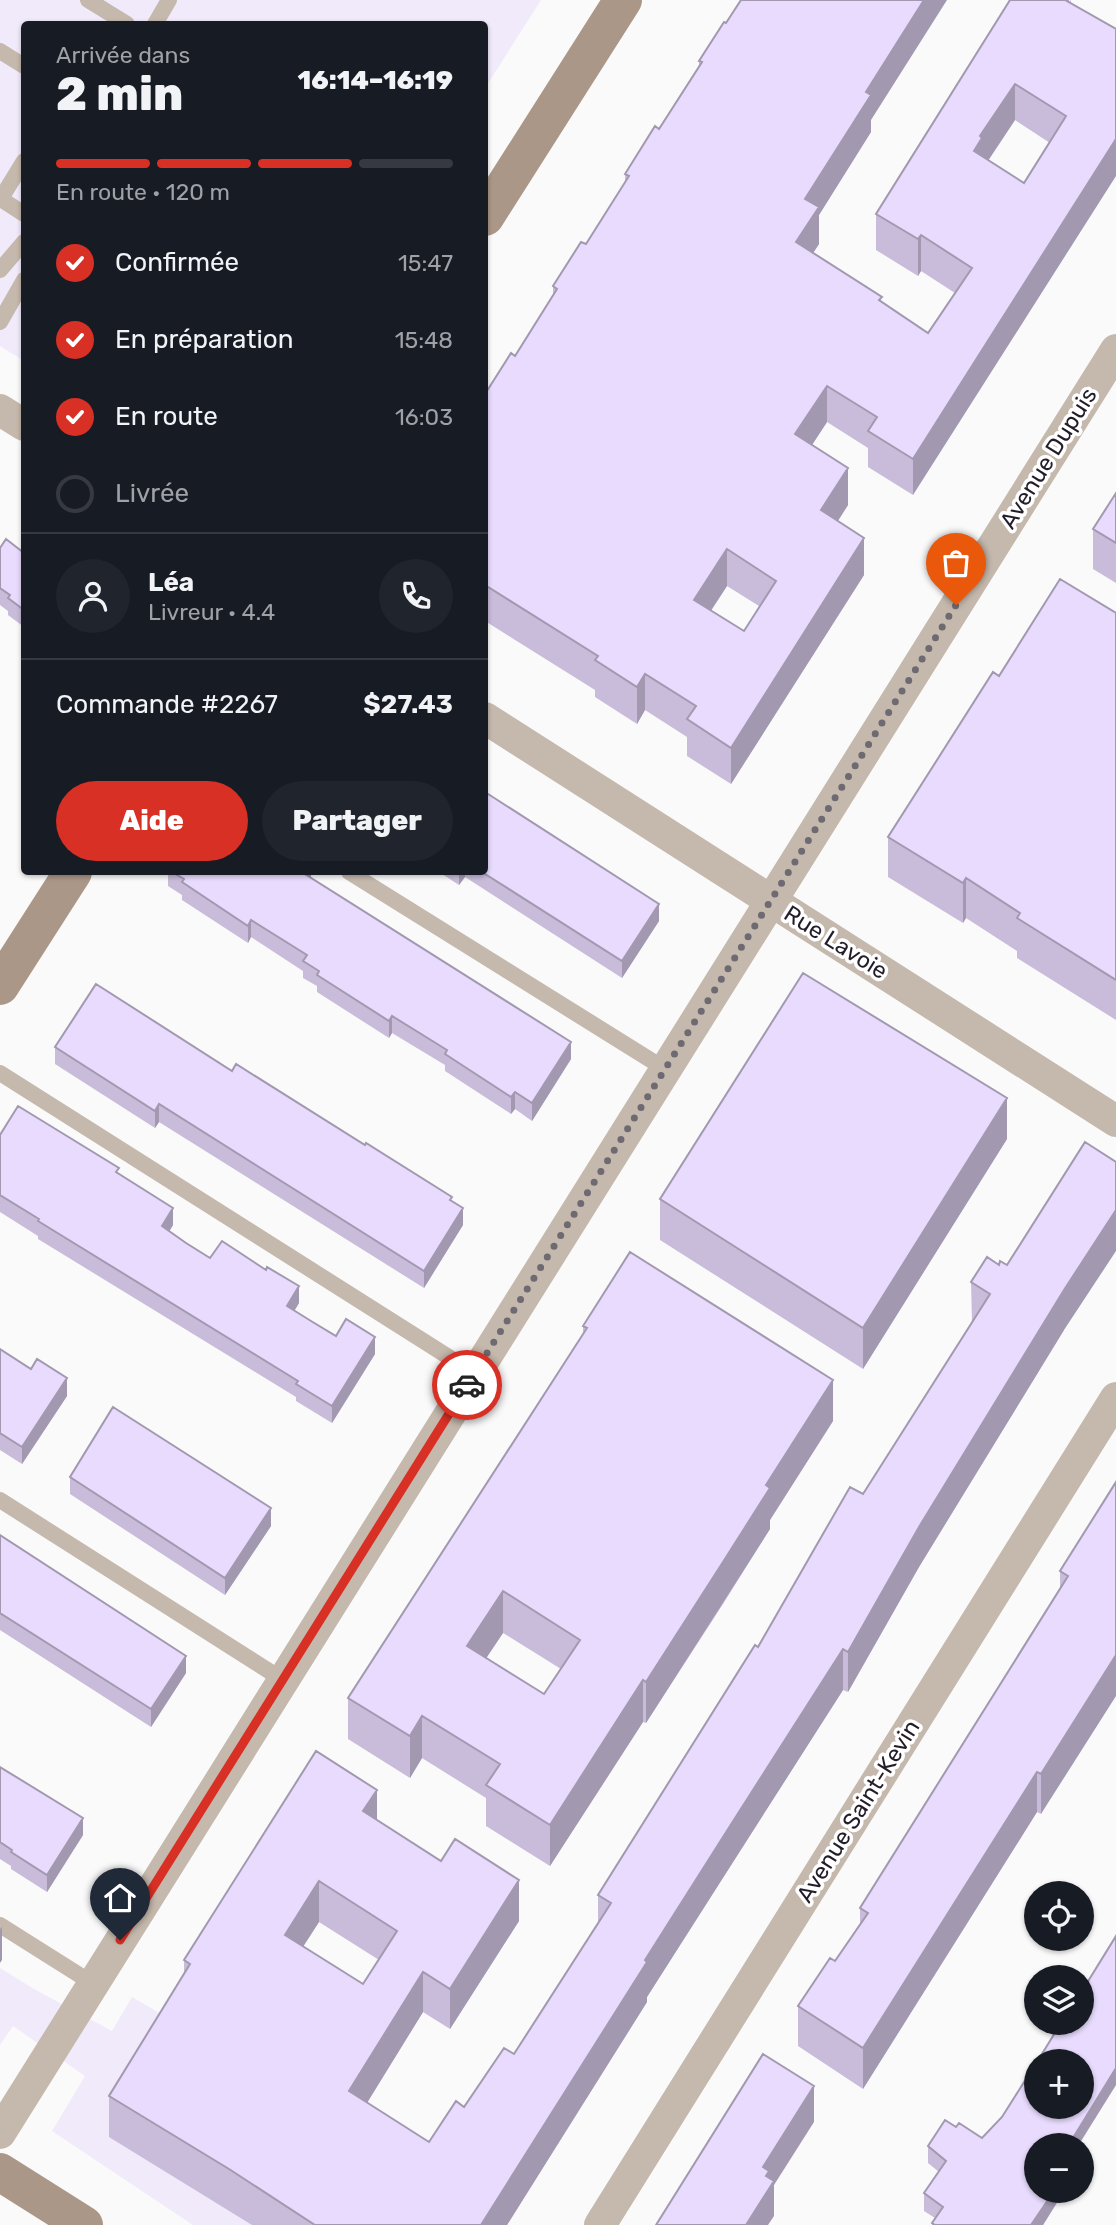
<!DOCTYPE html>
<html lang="fr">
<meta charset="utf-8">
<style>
body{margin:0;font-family:Rubik,sans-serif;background:#20242c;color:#f1f3f6;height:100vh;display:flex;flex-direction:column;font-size:26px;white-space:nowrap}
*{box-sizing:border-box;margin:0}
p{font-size:23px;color:#9ea1a6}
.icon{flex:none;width:38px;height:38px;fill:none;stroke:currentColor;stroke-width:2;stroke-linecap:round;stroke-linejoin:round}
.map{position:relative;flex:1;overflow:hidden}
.panel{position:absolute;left:21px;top:21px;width:467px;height:854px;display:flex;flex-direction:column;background:#171b24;border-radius:7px;box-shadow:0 2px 5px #0004}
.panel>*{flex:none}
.fabs{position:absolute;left:1024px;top:1881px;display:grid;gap:14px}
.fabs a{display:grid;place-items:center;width:70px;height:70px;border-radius:50%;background:#171b24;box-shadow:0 2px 5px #0004;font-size:35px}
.pin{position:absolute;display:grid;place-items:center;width:60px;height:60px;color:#fff;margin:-72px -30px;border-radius:50% 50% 50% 0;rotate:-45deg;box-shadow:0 0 7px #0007}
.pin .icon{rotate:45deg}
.courier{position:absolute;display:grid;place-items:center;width:70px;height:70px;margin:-35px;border:5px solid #d93025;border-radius:50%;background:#fff;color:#222;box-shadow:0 2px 9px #0007}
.headline em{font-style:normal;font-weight:800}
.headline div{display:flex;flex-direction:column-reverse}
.headline{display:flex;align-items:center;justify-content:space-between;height:119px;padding:0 35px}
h1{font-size:46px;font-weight:800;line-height:52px}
.bar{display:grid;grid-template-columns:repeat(4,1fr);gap:10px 7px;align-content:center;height:84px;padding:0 35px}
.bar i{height:9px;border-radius:5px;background:#363941}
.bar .selected{background:#d93025}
.bar p{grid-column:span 4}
.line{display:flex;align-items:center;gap:18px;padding:0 35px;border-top:2px solid #363941}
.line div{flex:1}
.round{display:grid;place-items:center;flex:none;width:74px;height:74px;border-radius:37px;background:#20242c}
ol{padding:0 35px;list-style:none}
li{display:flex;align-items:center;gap:21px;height:77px}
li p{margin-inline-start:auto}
li .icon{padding:7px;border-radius:50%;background:#d93025;color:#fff;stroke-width:4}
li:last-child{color:#9ea1a6}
li i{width:38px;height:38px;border:4px solid #363941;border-radius:50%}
.cta{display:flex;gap:14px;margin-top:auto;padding:14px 35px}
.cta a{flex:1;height:80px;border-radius:42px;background:#d93025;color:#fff;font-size:28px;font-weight:800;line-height:80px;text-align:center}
.cta a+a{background:#20242c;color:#f1f3f6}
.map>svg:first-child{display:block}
.built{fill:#f0eafb}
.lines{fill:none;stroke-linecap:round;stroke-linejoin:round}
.lane{stroke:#c5b8ac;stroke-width:16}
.street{stroke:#c5b8ac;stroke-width:32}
.secondary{stroke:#ab9787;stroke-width:38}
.wall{fill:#c8bcda;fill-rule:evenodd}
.shaded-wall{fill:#a299b1}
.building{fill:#e8dbfd;stroke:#a299b1;stroke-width:2;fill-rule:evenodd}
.done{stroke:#6e6a72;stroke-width:7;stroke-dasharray:0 12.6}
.route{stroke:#d93025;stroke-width:9}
.labels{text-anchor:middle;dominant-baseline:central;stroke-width:7;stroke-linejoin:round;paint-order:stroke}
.street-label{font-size:23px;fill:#221d29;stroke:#fff}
</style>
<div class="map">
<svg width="1116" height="2225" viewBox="0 0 1116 2225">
<rect width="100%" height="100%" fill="#fafafa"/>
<!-- built -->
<path class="built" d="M0 0H541L485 88V24H24V361L0 346Z
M0 1968 34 1989 112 2031 132 1997 434 2173 403 2225H193L52 2131 85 2076 13 2026 0 2045Z"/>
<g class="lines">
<!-- lane -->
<path class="lane" d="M88 0 127 24
M155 24 169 0
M0 51 24 66
M1 199 24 214
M0 200 24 161
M0 270 24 242
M0 322 24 280
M349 872 665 1069
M0 1073 474 1373
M0 1500 283 1680
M0 1925 92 1983"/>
<!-- street -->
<path class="street" d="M0 410 24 425
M485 718 1116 1121
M0 2133 1116 350
M600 2225 1116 1398"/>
<!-- secondary -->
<path class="secondary" d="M485 217 623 0
M0 986 73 872
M0 2172 84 2225"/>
</g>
<!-- wall -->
<path class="wall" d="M1071 0V3L1116 29 913 495 868 467V448L827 422 812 445 848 505 838 521 864 575 731 784 687 756V737L645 710 637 724 595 697V690L485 621V394L515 356 553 296V286L586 244 625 183V174L659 129 699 66V61L871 120V132L819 215V244L813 253 882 302 928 333 955 293 921 271 918 276 876 250V214ZM1015 120 1050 143 1024 183 988 160ZM727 586 759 606 744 631 711 611Z
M1116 493V583L1093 569V529Z
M0 548 24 553V627L8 615V611L0 605Z
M1116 613V1020L1017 958V951L966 918 963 923 888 877V837Z
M168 872H311V878L571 1059 532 1121 515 1109 511 1114 445 1071V1065L392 1033 389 1038 317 992V986L303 978V971L251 937 248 943 182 900V895L168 886Z
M439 872H485L659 921 622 978 465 877 459 885Z
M55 1047 232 1071 365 1145 452 1201 463 1225 424 1288 159 1122 155 1128 55 1064Z
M0 1135 119 1174 173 1225 169 1231 210 1258 299 1303 294 1311 336 1336 375 1354 332 1423 296 1401V1397L38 1239V1236L0 1212Z
M1007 1139 863 1369 660 1240V1199Z
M971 1282 1064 1330 919 1567 848 1692 843 1690 730 1866 647 1997V2002L507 2225H252L109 2137V2096L184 1975V1960L377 1820 519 1921 450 2029 423 2012 367 2103 429 2142 514 2054 598 1925V1895L758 1647 863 1494 972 1323ZM319 1922 379 1960 363 1984 303 1946Z
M583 1326 833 1421 770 1520V1529L723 1604 646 1723 643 1722 550 1866 486 1826V1798L422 1758 410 1778 348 1739V1698L583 1335ZM503 1633 561 1669 544 1694 486 1658Z
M0 1349 67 1396 22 1464 0 1450Z
M70 1477 271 1526 225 1595 70 1494Z
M1116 1482 1041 1814 1037 1812 863 2089 798 2046V2006L835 1961 860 1925V1908L1060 1590V1571Z
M0 1535 186 1673 151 1727 0 1630Z
M0 1767 83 1835 47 1892 11 1869V1866L0 1859Z
M1002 2117 1036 2146 1058 2191V2201L1043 2225H932V2223L935 2218 924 2211V2193L939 2172 928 2163V2146L956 2127 982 2138Z"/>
<!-- shaded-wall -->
<path class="shaded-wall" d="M924 0H947L871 120V132L819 215V244L796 279V242L805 199 866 92Z
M1015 84V120L982 170 974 151 980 136Z
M1116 139V176L913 495V459Z
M921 235V271L918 276V239Z
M827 386V422L795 471V434Z
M848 468V505L821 547V510Z
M864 538V575L731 784V748Z
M727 549V586L694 636V600Z
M645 674V710L637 724V687Z
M307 872H311V882L305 874Z
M459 872H465V877L459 885Z
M966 878V918L963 923V883Z
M659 904V921L622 978V961Z
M251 920V937L248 943V926Z
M392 1016V1033L389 1038V1021Z
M571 1042V1059L532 1121V1103Z
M515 1092V1109L511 1114V1097Z
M1007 1098V1139L863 1369V1328Z
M159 1104V1122L155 1128V1111Z
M173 1208V1225L162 1244V1226Z
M463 1208V1225L424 1288V1271Z
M1116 1210V1251L1064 1330 919 1567 848 1692V1652L919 1527 1064 1290Z
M299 1286V1303L287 1323V1306Z
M375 1337V1354L332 1423V1406Z
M67 1378V1396L22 1464V1447Z
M833 1380V1421L770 1520V1529L646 1723V1682L766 1485Z
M271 1508V1526L225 1595V1578Z
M503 1591V1633L467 1687V1646Z
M843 1649V1690L647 1997V2002L507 2225H481L645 1960Z
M1116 1655V1696L1041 1814V1774Z
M186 1656V1673L151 1727V1709Z
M643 1680V1722L550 1866V1825Z
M422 1716V1758L410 1778V1736Z
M1037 1772V1812L863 2089V2048Z
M377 1790V1831L363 1811Z
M83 1818V1835L47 1892V1875Z
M519 1880V1921L450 2029V1989Z
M319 1881V1922L285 1975V1935Z
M2 1927V1960L0 1963V1929Z
M423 1972V2012L349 2132V2091Z
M1116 2068V2085L1078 2146H1068Z
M814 2086V2122L774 2185V2216L768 2225H746L763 2167Z
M1054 2191H1058V2201L1043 2225H1031Z"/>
<!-- building -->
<path class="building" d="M741 0H924L866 92 871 95 805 199 819 207 796 242 882 297 879 300 928 333 972 268 921 235 918 239 876 214 1010 0H1068L1067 1 1116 29V139L913 459 868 431 877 417 827 386 795 434 848 468 821 510 864 538 731 748 687 719 696 706 645 674 637 687 595 660 598 656 485 585V394L511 353 515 356 557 289 553 286 581 242 586 244 629 176 625 174 655 126 659 129 702 62 699 61 724 22 726 23ZM1015 84 1066 116 1024 183 974 151 982 138 980 136ZM727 549 776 581 744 631 694 600Z
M1116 493V543L1093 529Z
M6 539 24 553V610L8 598 10 595 0 588V548Z
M1060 579 1116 613V980L1017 918 1020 913 966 878 963 883 888 837 993 672 999 676Z
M485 792 659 904 622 961 482 872H485Z
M172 872H307L305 874 571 1042 532 1103 515 1092 511 1097 445 1054 447 1050 392 1016 389 1021 317 975 319 971 303 961 307 955 251 920 248 926 182 882 184 879Z
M803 973 1007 1098 863 1328 660 1199Z
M96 984 232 1071 236 1064 365 1145 366 1143 452 1197 450 1200 463 1208 424 1271 159 1104 155 1111 55 1047Z
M18 1106 119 1168 116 1172 173 1208 162 1226 186 1243 210 1258 222 1241 266 1270 267 1267 299 1286 287 1306 311 1321 336 1336 346 1319 375 1337 332 1406 296 1384 298 1381 38 1221 39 1219 0 1195V1135Z
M1085 1142 1116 1162V1210L1064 1290 919 1527 848 1652 843 1649 730 1826 645 1960 647 1962 481 2225H315L229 2169 109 2096 190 1964 184 1960 316 1751 377 1790 363 1811 441 1861 455 1839 519 1880 450 1989 423 1972 349 2091 429 2142 456 2101 464 2107 504 2048 514 2054 611 1903 598 1895 755 1645 758 1647 850 1487 863 1494 990 1294 971 1282 987 1257 999 1265 1000 1261 1007 1265ZM319 1881 397 1931 363 1984 285 1935Z
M630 1252 833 1380 766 1485 770 1488 723 1562 646 1682 643 1680 550 1825 486 1785 500 1764 422 1716 410 1736 348 1698 587 1328 583 1326ZM503 1591 580 1640 544 1694 467 1646Z
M0 1349 31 1369 37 1359 67 1378 22 1447 0 1433Z
M113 1407 271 1508 225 1578 70 1477Z
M1116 1482V1655L1041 1774 1037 1772 863 2048 798 2006 830 1958 835 1961 868 1913 860 1908 1068 1576 1060 1571Z
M0 1535 186 1656 151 1709 0 1613Z
M0 1767 83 1818 47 1875 11 1852 12 1850 0 1842Z
M1116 1936V2068L1068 2146H1036V2191H1054L1031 2225H935L932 2223 943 2207 924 2193 946 2161 928 2146 945 2120 956 2127 959 2123 982 2138 1002 2117 1036 2063V2107H1082V2062H1037L1061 2023H1082V1991Z
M763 2054 814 2086 763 2167 769 2171 766 2176 774 2181 746 2225H656Z"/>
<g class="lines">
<!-- done -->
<path class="done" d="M467 1385 956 605"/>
<!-- route -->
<path class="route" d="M120 1940 467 1385"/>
</g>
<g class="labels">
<!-- street labels -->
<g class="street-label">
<text transform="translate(1048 458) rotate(-58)">Avenue Dupuis</text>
<text transform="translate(836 942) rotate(32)">Rue Lavoie</text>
<text transform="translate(858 1811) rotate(-58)">Avenue Saint-Kevin</text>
</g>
</g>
</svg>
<div class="fabs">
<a><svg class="icon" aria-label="locate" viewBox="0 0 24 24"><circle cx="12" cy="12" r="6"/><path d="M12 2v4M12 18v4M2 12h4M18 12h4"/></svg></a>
<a><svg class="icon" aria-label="layers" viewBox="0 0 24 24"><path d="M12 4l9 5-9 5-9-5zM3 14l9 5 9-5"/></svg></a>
<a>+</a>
<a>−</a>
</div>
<div class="pin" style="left:956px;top:605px;background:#ea580c"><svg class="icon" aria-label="bag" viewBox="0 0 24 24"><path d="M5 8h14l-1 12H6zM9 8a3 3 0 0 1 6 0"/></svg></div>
<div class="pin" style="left:120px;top:1940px;background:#1f2937"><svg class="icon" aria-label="home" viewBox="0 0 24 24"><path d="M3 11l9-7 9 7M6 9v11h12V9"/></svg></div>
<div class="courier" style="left:467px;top:1385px"><svg class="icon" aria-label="car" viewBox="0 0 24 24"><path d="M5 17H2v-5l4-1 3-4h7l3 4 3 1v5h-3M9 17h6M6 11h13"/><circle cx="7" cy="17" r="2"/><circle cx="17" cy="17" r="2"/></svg></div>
<section class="panel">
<div class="headline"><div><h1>2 min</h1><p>Arrivée dans</p></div><em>16:14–16:19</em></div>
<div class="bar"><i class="selected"></i><i class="selected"></i><i class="selected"></i><i></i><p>En route · 120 m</p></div>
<ol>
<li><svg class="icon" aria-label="check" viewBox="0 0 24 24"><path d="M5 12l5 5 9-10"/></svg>Confirmée<p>15:47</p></li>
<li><svg class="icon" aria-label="check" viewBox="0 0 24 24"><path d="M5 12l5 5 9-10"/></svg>En préparation<p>15:48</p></li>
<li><svg class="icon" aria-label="check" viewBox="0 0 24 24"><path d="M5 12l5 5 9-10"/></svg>En route<p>16:03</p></li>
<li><i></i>Livrée</li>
</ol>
<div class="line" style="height:126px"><a class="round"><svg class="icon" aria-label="person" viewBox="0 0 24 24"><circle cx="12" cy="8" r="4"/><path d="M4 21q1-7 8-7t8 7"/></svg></a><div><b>Léa</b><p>Livreur · 4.4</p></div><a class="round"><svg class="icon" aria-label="phone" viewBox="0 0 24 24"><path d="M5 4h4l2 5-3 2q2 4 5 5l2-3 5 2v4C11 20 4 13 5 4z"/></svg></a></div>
<div class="line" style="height:91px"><div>Commande #2267</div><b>$27.43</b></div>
<div class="cta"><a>Aide</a><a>Partager</a></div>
</section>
</div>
